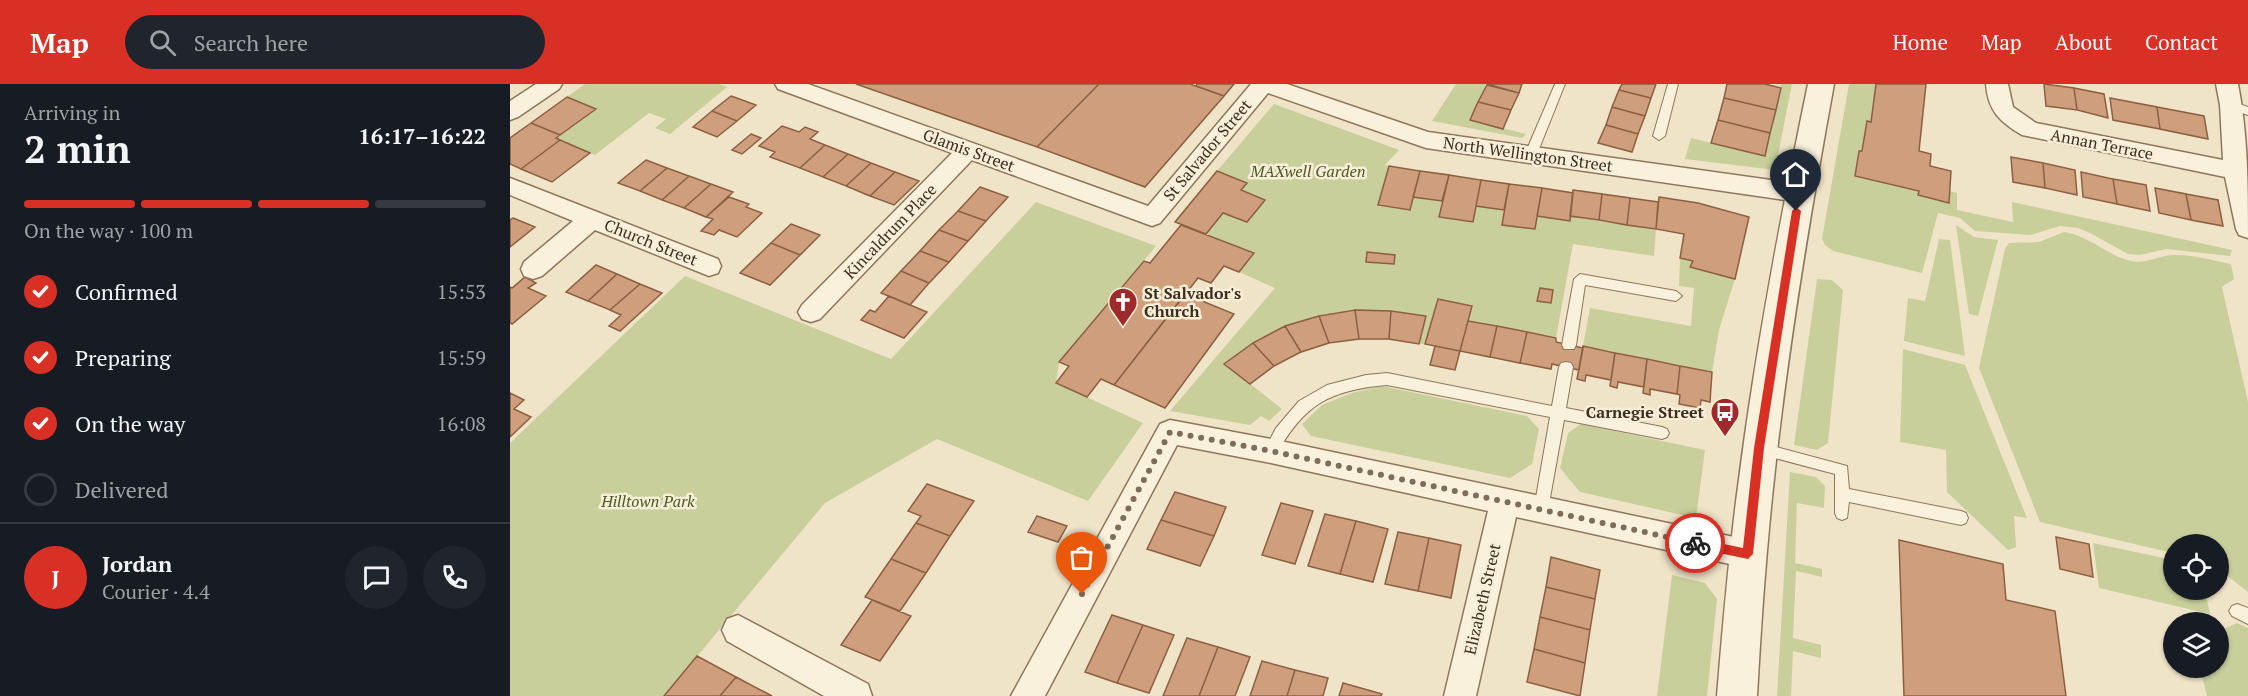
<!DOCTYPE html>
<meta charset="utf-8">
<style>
body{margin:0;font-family:"PT Serif",serif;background:#20242c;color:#f1f3f6;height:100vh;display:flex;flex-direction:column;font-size:22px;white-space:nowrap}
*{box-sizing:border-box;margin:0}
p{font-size:20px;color:#9ea1a6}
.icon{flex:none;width:33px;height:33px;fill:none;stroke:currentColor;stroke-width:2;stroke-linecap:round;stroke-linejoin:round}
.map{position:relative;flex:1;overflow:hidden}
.drawer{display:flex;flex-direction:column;background:#171b24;width:510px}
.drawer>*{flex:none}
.controls{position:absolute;left:1653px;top:450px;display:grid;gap:12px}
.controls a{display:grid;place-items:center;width:66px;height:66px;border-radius:50%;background:#171b24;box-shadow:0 2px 4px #0004;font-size:30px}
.pin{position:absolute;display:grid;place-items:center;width:51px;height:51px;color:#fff;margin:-62px -26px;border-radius:50% 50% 50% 0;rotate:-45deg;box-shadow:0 0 6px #0007}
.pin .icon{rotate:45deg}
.courier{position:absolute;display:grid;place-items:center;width:60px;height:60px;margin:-30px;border:4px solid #d93025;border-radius:50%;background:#fff;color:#222;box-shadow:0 2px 8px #0007}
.head em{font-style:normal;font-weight:700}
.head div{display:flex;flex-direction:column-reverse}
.head{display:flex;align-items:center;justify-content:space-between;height:102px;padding:0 24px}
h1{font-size:39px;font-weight:700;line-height:45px}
.bar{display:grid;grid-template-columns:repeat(4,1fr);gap:9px 6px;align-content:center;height:72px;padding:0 24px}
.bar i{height:8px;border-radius:4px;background:#363941}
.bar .current{background:#d93025}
.bar p{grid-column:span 4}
.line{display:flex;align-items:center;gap:15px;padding:0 24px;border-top:2px solid #363941}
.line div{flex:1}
.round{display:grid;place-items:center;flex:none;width:63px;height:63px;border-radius:32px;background:#20242c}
ol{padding:0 24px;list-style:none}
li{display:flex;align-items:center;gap:18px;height:66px}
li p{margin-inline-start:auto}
li .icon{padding:6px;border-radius:50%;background:#d93025;color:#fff;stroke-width:4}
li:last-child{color:#9ea1a6}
li i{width:33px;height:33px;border:3px solid #363941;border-radius:50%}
header{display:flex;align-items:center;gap:36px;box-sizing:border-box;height:84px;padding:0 30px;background:#d93025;color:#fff}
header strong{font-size:28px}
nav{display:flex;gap:33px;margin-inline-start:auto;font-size:21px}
.search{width:420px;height:54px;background:#20242c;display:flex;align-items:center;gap:15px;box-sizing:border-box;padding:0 21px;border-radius:33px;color:#9ea1a6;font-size:22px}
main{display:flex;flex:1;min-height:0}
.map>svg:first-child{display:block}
.green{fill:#c9cf9b}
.building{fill:#cf9f7d;stroke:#8d5f41;stroke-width:1.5}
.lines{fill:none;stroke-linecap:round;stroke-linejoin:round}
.service-casing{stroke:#8d765c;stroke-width:2}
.minor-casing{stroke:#8d765c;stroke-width:3}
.tertiary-casing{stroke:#8d765c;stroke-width:3}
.service{fill:#faf1dc;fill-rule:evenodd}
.minor{fill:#faf1dc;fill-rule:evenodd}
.tertiary{fill:#faf1dc;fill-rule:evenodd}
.route{fill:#d93025}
.done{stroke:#7c6e5b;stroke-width:6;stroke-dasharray:0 10.8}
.labels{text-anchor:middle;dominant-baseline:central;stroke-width:5;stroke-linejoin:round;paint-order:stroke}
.street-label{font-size:16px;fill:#3d2e20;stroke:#f7eed8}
.park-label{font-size:16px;font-style:italic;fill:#4d5a26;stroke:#f7eed8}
.poi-label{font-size:16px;font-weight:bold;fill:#3d2e20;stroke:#f7eed8;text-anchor:start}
</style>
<header>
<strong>Map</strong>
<div class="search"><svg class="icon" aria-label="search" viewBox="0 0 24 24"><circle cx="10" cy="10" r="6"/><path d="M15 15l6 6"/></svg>Search here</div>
<nav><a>Home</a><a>Map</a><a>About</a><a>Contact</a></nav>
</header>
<main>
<section class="drawer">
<div class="head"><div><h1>2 min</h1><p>Arriving in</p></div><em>16:17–16:22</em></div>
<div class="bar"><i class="current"></i><i class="current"></i><i class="current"></i><i></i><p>On the way · 100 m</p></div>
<ol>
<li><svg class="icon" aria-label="check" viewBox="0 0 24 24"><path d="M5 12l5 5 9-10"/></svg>Confirmed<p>15:53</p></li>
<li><svg class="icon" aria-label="check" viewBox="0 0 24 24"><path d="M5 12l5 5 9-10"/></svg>Preparing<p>15:59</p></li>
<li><svg class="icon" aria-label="check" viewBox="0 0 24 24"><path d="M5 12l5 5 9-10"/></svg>On the way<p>16:08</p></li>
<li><i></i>Delivered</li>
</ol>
<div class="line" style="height:108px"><b class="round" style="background:#d93025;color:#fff">J</b><div><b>Jordan</b><p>Courier · 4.4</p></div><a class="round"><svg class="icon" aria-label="chat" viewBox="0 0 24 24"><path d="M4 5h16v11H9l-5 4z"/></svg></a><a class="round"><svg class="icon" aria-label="phone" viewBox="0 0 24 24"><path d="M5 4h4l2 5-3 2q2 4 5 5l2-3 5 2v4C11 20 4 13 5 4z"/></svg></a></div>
</section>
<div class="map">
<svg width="1738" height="612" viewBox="0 0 1738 612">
<rect width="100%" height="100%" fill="#f0e4c8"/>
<!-- green -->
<path class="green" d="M75 0H209L217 3 160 50 145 44 156 35 139 29 85 71 46 54 86 25 57 13Z
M946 0H977L960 36 1016 50 1012 54 922 37Z
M1271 0H1282L1265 86 1175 75 1181 54 1255 72Z
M1339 0H1366L1361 38 1357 37 1352 67H1348L1345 92 1409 107 1408 111 1438 118 1439 107 1447 109V126L1503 138 1502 118 1722 166 1720 172 1656 165 1630 171 1618 170 1580 149 1568 144 1550 142 1520 151 1465 147 1450 134 1428 129 1412 189 1323 167 1315 161 1312 155Z
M764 20 889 66 875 81 879 82 868 122 900 126 903 113 932 117 929 133 966 122 994 126 992 141 1025 145 1027 132H1060L1146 145 1144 172 1063 160 1046 254 958 237 961 222 928 215 915 260H909L916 232C834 219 782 231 715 280L772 325 759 337 751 332 740 341 660 327 765 204 729 188 743 169 696 150 713 129 754 116 731 106 736 98 707 87Z
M526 118 646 162 549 278 546 299 633 339 578 417 427 355 315 419 154 612H0V359L175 192 381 275Z
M1446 141 1464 153 1488 156 1468 232 1459 230Z
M1554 148C1581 152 1597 172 1621 177 1636 180 1648 172 1662 171 1681 170 1702 176 1721 180L1724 195 1712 203 1738 318V508L1709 485 1708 460H1664L1663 469 1530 438 1469 284 1495 165 1499 159 1529 158Z
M1429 155 1440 156 1455 272 1394 257 1398 214 1415 217Z
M1170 174 1183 177 1181 183 1225 195 1209 246 1202 288 1073 262 1080 224 1181 242 1184 204 1169 202Z
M1307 195 1322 196 1333 206 1318 359 1307 366 1284 361Z
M1393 265 1455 281 1517 434 1504 432 1506 463 1498 466 1437 408 1436 366 1390 358Z
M872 302 1017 332 1029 345 1022 380 1000 394 801 352 792 340 812 321 842 309Z
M1071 340 1195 366 1186 434 1070 408 1050 384 1058 349Z
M1280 388 1306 393 1315 402 1314 424 1287 419 1285 479 1312 485V493L1286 487 1283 554 1311 561V574L1283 567 1281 612H1267Z
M1583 459 1663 476 1664 506H1695L1700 530 1589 504Z
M1162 491 1195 499 1207 515 1197 612H1147Z
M1727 539 1738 544V612H1697L1690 584H1708L1709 547Z"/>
<!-- building -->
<path class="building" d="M346 0H589L527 63Z
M589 0H680L714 12 635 103 527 63Z
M687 0H724L714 12 686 2Z
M977 0H1012L1009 9Z
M1112 0H1146L1141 14 1109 6Z
M1217 0H1255L1271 4 1266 26 1214 14Z
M1366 0H1416L1409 67 1421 70 1420 82 1441 87 1439 119 1408 111 1409 107 1345 92 1349 67H1352L1357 37 1361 38Z
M1534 0 1564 4 1567 26 1536 22Z
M977 1 1009 9 1001 26 968 18Z
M1564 4 1594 10 1598 34 1567 26Z
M1109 6 1141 14 1135 32 1102 23Z
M221 12 246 21 227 37 202 27Z
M57 13 86 25 50 51 21 39Z
M1214 14 1266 26 1260 49 1208 36Z
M1600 14 1647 23 1650 45 1603 36Z
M968 18 1001 26 993 45 960 36Z
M1102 23 1135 32 1128 50 1096 41Z
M1647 23 1694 32 1698 55 1650 45Z
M202 27 227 37 207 53 183 43Z
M1208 36 1260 49 1255 72 1201 59Z
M21 39 50 51 46 54 50 56 11 85 0 80V54Z
M1096 41 1128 50 1122 68 1088 59Z
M272 42 289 48 295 43 308 48 300 55 315 61 290 84 260 73 265 68 249 62Z
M241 50 251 54 232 70 222 66Z
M50 56 80 69 42 98 11 85Z
M315 61 338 70 313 93 290 84Z
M338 70 361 79 336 102 313 93Z
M1501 73 1533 79 1535 104 1503 98Z
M136 76 157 84 130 107 108 99Z
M361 79 385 88 360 112 336 102Z
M1533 79 1565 86 1567 111 1535 104Z
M879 82 910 87 900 126 868 121Z
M157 84 179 92 152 116 130 107Z
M707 87 737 99 731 106 755 116 737 138 713 129 696 150 665 138Z
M910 87 939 91 932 117 903 113Z
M385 88 409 97 384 121 360 112Z
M1571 88 1603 95 1607 120 1573 113Z
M939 91 971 96 963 138 929 133Z
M179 92 201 100 174 124 152 116Z
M1603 95 1636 101 1640 127 1607 120Z
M971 96 999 100 994 126 966 122Z
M201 100 223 108 196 133 174 124Z
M999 100 1032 104 1025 145 992 141Z
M470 103 498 113 476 137 448 127Z
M1032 104 1063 109 1060 137 1027 132Z
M1645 104 1676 110 1681 136 1649 129Z
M1063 106 1092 110 1089 136 1060 132Z
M1092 110 1120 114 1117 141 1089 136Z
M1676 110 1708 116 1713 142 1681 136Z
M219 113 239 120 236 123 252 129 227 153 209 146 204 151 191 147 203 135 196 133Z
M1149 113 1188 119 1239 133 1225 195 1180 183 1183 177 1170 174 1174 150 1146 145Z
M1120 114 1148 118 1146 145 1117 141Z
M448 127 476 137 458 157 429 146Z
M3 134 25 143 0 163V136Z
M281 140 310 151 290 171 261 159Z
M671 141 744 169 729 188 714 182 701 199 688 194 604 301 591 295 577 313 546 299 559 282 549 278 634 177 640 179Z
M429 146 458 157 439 178 410 167Z
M261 159 290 171 260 201 230 189Z
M410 167 439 178 419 199 391 187Z
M857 168 885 171 884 180 856 178Z
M86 181 107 190 78 217 56 208Z
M391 187 419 199 400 221 371 209Z
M107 190 130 200 100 226 78 217Z
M15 193 26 199 18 204 36 212 2 240 0 239V203L2 204Z
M130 200 152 209 110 247 99 242 111 231 100 226Z
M1030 204 1043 206 1041 219 1027 217Z
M675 210 724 230 655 324 604 301Z
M379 212 417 228 394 254 351 236 360 226 365 228Z
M928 215 962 222 950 267 915 260Z
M845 226 881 227 879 255H849Z
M845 226 849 255 819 259 809 232Z
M881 227 916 232 909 260 879 255Z
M809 232 819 259 791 268 775 242Z
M958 237 987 242 980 273 950 267Z
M775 242 791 268 764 282 743 259Z
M987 242 1017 248 1010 279 980 273Z
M1017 248 1046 254V258L1073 264 1069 286 1042 280 1041 285 1010 279Z
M743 259 764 282 740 300 714 280Z
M925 262 950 267 945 286 920 281Z
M1073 262 1105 269 1101 296 1076 291 1075 297 1067 295Z
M1105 269 1137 275 1134 303 1108 298 1107 304 1100 302Z
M1137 275 1170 282 1167 310 1140 305V311L1133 309Z
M1170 282 1202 288 1200 318 1191 316 1190 324 1169 320 1170 311 1167 310Z
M0 309 14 316 4 325 21 333 0 353Z
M417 400 464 417 440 452 406 439 411 432 398 427Z
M665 408 716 423 704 452 651 436Z
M771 419 803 427 785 480 752 471Z
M815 430 846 437 830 490 798 482Z
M527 432 557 442 548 458 518 448Z
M651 436 704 452 690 482 637 465Z
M846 437 878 445 863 498 830 490Z
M406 439 440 452 416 489 381 475Z
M888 448 919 454 908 507 875 500Z
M1546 453 1579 460 1583 493 1550 485Z
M919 454 951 461 941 514 908 507Z
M1389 456 1493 480 1496 516 1545 527 1556 612H1394Z
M1041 473 1090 486 1085 515 1036 503Z
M381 475 416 489 390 527 355 513Z
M1036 503 1085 515 1080 546 1030 533Z
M362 516 401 532 370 577 331 561Z
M602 531 633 541 607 599 575 588Z
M1030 533 1080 546 1075 579 1024 565Z
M633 541 664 551 639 609 607 599Z
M677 554 708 563 689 612H653Z
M708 563 740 573 725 612H689Z
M1024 565 1075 579 1070 612 1017 598Z
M187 572 226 593 210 612H154Z
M752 577 785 586 777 612H740Z
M785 586 818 594 813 612H777Z
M226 593 262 612H210Z
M833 599 872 610 871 612H829Z"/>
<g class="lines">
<!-- service casing -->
<g class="service-casing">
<path id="service" d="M1045 0H1055L1027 70 1025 73H1017L1015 70Z
M1158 0H1168L1155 52 1149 56 1143 52Z
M1721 17 1738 23V31L1717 24V18Z
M1070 190 1166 207 1172 212 1166 217 1075 201 1066 261 1064 265H1054L1052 261 1064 195Z
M1056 278 1061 279 1063 283 1056 324 1152 343 1157 345 1159 349 1157 353 1152 355 1054 336 1038 425 1036 430 1031 432 1026 430 1024 425 1040 333 877 301C820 306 794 320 766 371L761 373 756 371 754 367 766 344 789 317 817 301 856 291 877 289 1042 322 1049 283 1051 279Z
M1251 359 1337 382 1339 405 1451 427 1456 429 1458 434 1456 439 1451 441 1339 418 1337 434 1332 436 1327 434 1325 429V390L1246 369 1244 365 1246 361Z
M1727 520 1738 524V540L1722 532 1719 527 1722 522Z"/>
</g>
<!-- minor casing -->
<g class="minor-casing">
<path id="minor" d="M26 0H52L49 5 8 33 0 36V17Z
M265 0H298L638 122 741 0H777L918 48 1289 100 1297 103 1301 109 1297 115 1289 118 916 64 758 9 650 139 642 142 462 76 310 235 301 238 292 235 288 228 292 221 442 69 268 5Z
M1476 0H1498L1503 23 1526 39 1713 76 1710 21 1706 0H1728C1738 50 1738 103 1738 154L1729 151 1726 145 1715 93 1512 51C1490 38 1478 27 1476 0Z
M0 94 208 175 211 182 208 189 199 192 85 146 32 192 23 195 14 192 11 185 14 178 63 137 0 111Z
M660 336 761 355 1238 456 1249 460 1253 470 1249 480 1238 484 1006 433 966 612H934L978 427 761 379 667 361 535 612H501L650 340Z
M228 531 358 600 362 612H314L217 557 212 546 217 535Z"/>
</g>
<!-- tertiary casing -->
<g class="tertiary-casing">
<path id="tertiary" d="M1298 0H1324C1300 131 1278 262 1264 395 1256 467 1251 540 1247 612H1207C1213 539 1219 467 1229 395 1246 262 1271 131 1298 0Z"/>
</g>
<!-- service -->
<use href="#service" class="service"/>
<!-- minor -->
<use href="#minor" class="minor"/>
<!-- tertiary -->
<use href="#tertiary" class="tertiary"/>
</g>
<!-- route -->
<path class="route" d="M1286 123 1291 127 1254 364 1243 470 1238 475 1185 464 1180 459 1185 454 1233 464 1244 364 1282 127Z"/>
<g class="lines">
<!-- done -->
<path class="done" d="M572 510 660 348 761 367 1185 459"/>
</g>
<!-- icons -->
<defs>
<g id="church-pin" transform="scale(1.5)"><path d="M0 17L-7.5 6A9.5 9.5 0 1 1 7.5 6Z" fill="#9e2a2b" stroke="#f7eed8"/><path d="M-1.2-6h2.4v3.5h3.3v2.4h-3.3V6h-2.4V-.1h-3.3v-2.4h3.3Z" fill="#fff"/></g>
<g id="bus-pin" transform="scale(1.5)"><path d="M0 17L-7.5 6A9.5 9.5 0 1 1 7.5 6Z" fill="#9e2a2b" stroke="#f7eed8"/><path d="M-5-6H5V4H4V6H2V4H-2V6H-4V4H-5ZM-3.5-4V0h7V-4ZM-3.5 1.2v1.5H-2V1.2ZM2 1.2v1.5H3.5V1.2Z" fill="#fff"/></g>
</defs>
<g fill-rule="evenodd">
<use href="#church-pin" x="613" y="218"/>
<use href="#bus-pin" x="1215" y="328"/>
</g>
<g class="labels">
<!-- street labels -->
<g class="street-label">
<text transform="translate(1592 60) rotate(11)">Annan Terrace</text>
<text transform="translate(459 66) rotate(20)">Glamis Street</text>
<text transform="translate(697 66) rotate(-50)">St Salvador Street</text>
<text transform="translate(1018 70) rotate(8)">North Wellington Street</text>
<text transform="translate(380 147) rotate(-46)">Kincaldrum Place</text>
<text transform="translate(141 158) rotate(22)">Church Street</text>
<text transform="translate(972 515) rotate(-77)">Elizabeth Street</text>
</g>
<!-- park labels -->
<g class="park-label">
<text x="798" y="87">MAXwell Garden</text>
<text x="138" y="417">Hilltown Park</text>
</g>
<!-- poi labels -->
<g class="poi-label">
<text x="634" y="209">St Salvador's<tspan x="634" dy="18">Church</tspan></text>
<text x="1194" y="328" text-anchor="end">Carnegie Street</text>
</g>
</g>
</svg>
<div class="controls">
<a><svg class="icon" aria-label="locate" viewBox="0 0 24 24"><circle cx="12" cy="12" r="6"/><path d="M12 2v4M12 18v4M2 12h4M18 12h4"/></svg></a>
<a><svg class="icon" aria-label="layers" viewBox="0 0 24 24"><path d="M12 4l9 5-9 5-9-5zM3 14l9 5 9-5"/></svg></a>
</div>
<div class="pin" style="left:572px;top:510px;background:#ea580c"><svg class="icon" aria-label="bag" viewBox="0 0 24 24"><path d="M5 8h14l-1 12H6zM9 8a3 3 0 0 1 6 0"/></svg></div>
<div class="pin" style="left:1286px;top:127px;background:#1f2937"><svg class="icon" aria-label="home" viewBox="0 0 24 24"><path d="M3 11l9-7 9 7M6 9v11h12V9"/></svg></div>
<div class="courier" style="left:1185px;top:459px"><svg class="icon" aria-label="bike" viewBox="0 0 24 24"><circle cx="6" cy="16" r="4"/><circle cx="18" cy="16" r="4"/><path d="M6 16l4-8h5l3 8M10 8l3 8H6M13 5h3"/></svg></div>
</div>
</main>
